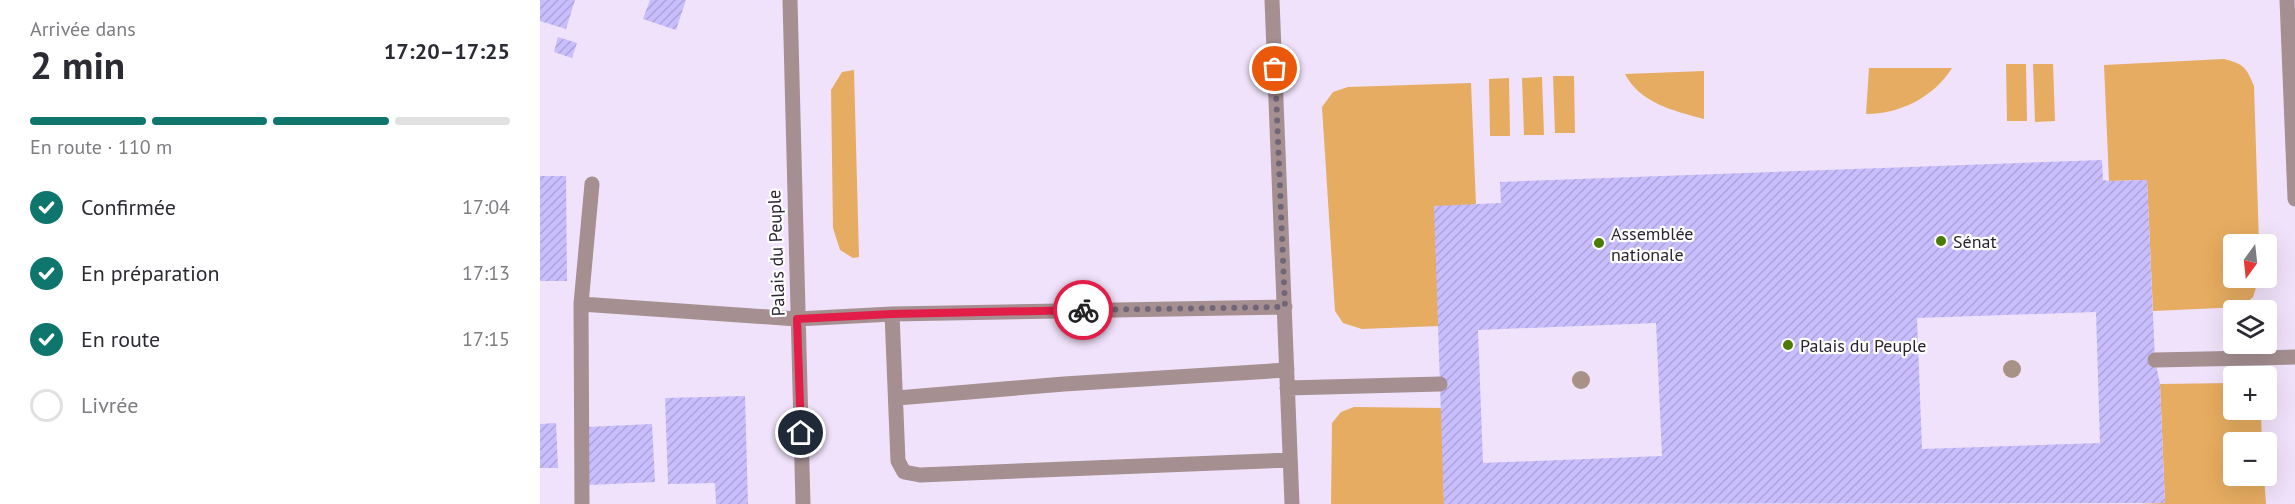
<!DOCTYPE html>
<html lang="fr">
<meta charset="utf-8">
<style>
body{margin:0;font-family:"PT Sans",sans-serif;background:#f7f7f7;color:#2b2b33;height:100vh;display:flex;flex-direction:column;font-size:22px;white-space:nowrap}
*{box-sizing:border-box;margin:0}
p{font-size:20px;color:#7c7c81}
.icon{flex:none;width:33px;height:33px;fill:none;stroke:currentColor;stroke-width:2;stroke-linecap:round;stroke-linejoin:round}
.map{position:relative;flex:1;overflow:hidden}
.sheet{display:flex;flex-direction:column;background:#fff;width:540px}
.sheet>*{flex:none}
.needle{width:39px;rotate:195deg}
.buttons{position:absolute;left:1683px;top:234px;display:grid;gap:12px}
.buttons a{display:grid;place-items:center;width:54px;height:54px;border-radius:6px;background:#fff;box-shadow:0 6px 24px #0002;font-size:30px}
.pin{position:absolute;display:grid;place-items:center;width:51px;height:51px;color:#fff;margin:-26px;border:3px solid #fff;border-radius:50%;box-shadow:0 2px 6px #0007}
.courier{position:absolute;display:grid;place-items:center;width:60px;height:60px;margin:-30px;border:4px solid #e11d48;border-radius:50%;background:#fff;color:#222;box-shadow:0 2px 8px #0007}
.summary em{font-style:normal;font-weight:800}
.summary div{display:flex;flex-direction:column-reverse}
.summary{display:flex;align-items:center;justify-content:space-between;height:102px;padding:0 30px}
h1{font-size:39px;font-weight:800;line-height:45px}
.bar{display:grid;grid-template-columns:repeat(4,1fr);gap:9px 6px;align-content:center;height:72px;padding:0 30px}
.bar i{height:8px;border-radius:4px;background:#e1e1e2}
.bar .active{background:#0f766e}
.bar p{grid-column:span 4}
ol{padding:0 30px;list-style:none}
li{display:flex;align-items:center;gap:18px;height:66px}
li p{margin-inline-start:auto}
li .icon{padding:6px;border-radius:50%;background:#0f766e;color:#fff;stroke-width:4}
li:last-child{color:#7c7c81}
li i{width:33px;height:33px;border:3px solid #e1e1e2;border-radius:50%}
main{display:flex;flex:1;min-height:0}
.map>svg:first-child{display:block}
.grass{fill:#e6ac61}
.building{fill:url(#building-hatch);fill-rule:evenodd}
.lines{fill:none;stroke-linecap:round;stroke-linejoin:round}
.minor{stroke:#a58f91;stroke-width:15}
.tree{fill:#a89185}
.done{stroke:#716678;stroke-width:6;stroke-dasharray:0 10.8}
.route{stroke:#e11d48;stroke-width:8}
.poi-dot{fill:#4a7b04;stroke:#fff;stroke-width:2}
.labels{text-anchor:middle;dominant-baseline:central;stroke-width:4.5;stroke-linejoin:round;paint-order:stroke}
.poi-label{font-size:18px;fill:#2c2332;stroke:#fff;text-anchor:start}
.street-label{font-size:18px;fill:#2c2332;stroke:#fff}
</style>
<main>
<section class="sheet">
<div class="summary"><div><h1>2 min</h1><p>Arrivée dans</p></div><em>17:20–17:25</em></div>
<div class="bar"><i class="active"></i><i class="active"></i><i class="active"></i><i></i><p>En route · 110 m</p></div>
<ol>
<li><svg class="icon" aria-label="check" viewBox="0 0 24 24"><path d="M5 12l5 5 9-10"/></svg>Confirmée<p>17:04</p></li>
<li><svg class="icon" aria-label="check" viewBox="0 0 24 24"><path d="M5 12l5 5 9-10"/></svg>En préparation<p>17:13</p></li>
<li><svg class="icon" aria-label="check" viewBox="0 0 24 24"><path d="M5 12l5 5 9-10"/></svg>En route<p>17:15</p></li>
<li><i></i>Livrée</li>
</ol>
</section>
<div class="map">
<svg width="1755" height="504" viewBox="0 0 1755 504">
<defs>
<pattern id="building-hatch" width="6" height="6" patternUnits="userSpaceOnUse" patternTransform="scale(1.5)"><rect width="6" height="6" fill="#c9befd"/><path d="M-1 1l2-2M0 6l6-6M5 7l2-2" fill="none" stroke="#ada3d9"/></pattern>
</defs>
<rect width="100%" height="100%" fill="#f0e2fa"/>
<!-- grass -->
<path class="grass" d="M1684 59C1704 64 1706 67 1714 86L1719 244H1694V278H1719L1713 297 1702 307 1613 311 1607 180 1569 181 1564 65Z
M1466 64H1486L1487 121H1467Z
M1493 64H1513L1515 121 1495 122Z
M1329 68H1412C1394 97 1360 114 1326 114Z
M314 70 319 257 313 258 300 250 293 228 291 90 302 72Z
M1164 71V119C1134 111 1100 103 1085 74Z
M1013 76H1034L1035 133H1015Z
M1002 77 1004 135H984L982 78Z
M969 78 970 136H950L949 79Z
M931 83 936 205 899 326 822 329 803 323 795 311 782 107 793 92 808 87Z
M1690 383 1693 384 1694 410H1718L1721 416 1722 442H1694V476H1724L1726 504H1599L1625 503 1620 384Z
M814 407 902 408 904 504H791L792 423 801 412Z"/>
<!-- building -->
<path class="building" d="M0 0H35L26 29 0 21Z
M110 0H146L136 30 103 19Z
M18 37 37 43 32 58 14 52Z
M1562 160 1563 180 1569 181 1607 180 1615 360 1620 384 1625 503 904 504 894 206 961 203 960 182ZM1556 312 1560 443 1382 449 1377 318ZM1116 323 1122 456 943 463 938 330Z
M0 176H26L27 281H0Z
M205 396 208 504H176L175 483 128 484 125 398Z
M16 423 18 468H0V424Z
M112 424 115 482 49 485 46 427Z"/>
<g class="lines">
<!-- minor -->
<path class="minor" d="M250 0 263 504
M732 0 752 504
M1747 0 1755 199
M41 304 257 319 352 314
M745 307 352 314 358 461 364 472 380 475 750 460
M1615 360 1755 357
M747 388 900 384
M357 398 524 384 747 370
M42 504 41 304 52 184"/>
</g>
<!-- trees -->
<g class="tree">
<circle cx="1472" cy="369" r="9"/>
<circle cx="1041" cy="380" r="9"/>
</g>
<g class="lines">
<!-- done -->
<path class="done" d="M543 310 745 307 735 69"/>
<!-- route -->
<path class="route" d="M261 433 257 319 352 314 543 310"/>
</g>
<!-- markers -->
<g class="poi-dot">
<circle cx="1401" cy="241" r="6"/>
<circle cx="1059" cy="243" r="6"/>
<circle cx="1248" cy="345" r="6"/>
</g>
<g class="labels">
<!-- poi labels -->
<g class="poi-label">
<text x="1071" y="233">Assemblée<tspan x="1071" dy="21">nationale</tspan></text>
<text x="1413" y="241">Sénat</text>
<text x="1260" y="345">Palais du Peuple</text>
</g>
<!-- street labels -->
<g class="street-label">
<text transform="translate(236 253) rotate(-92)">Palais du Peuple</text>
</g>
</g>
</svg>
<div class="buttons">
<a><svg class="needle" viewBox="-14 -14 28 28"><path d="M0-13l5 13h-10z" fill="#e53935"/><path d="M0 13l5-13h-10z" fill="#7c7c81"/></svg></a>
<a><svg class="icon" aria-label="layers" viewBox="0 0 24 24"><path d="M12 4l9 5-9 5-9-5zM3 14l9 5 9-5"/></svg></a>
<a>+</a>
<a>−</a>
</div>
<div class="pin" style="left:735px;top:69px;background:#ea580c"><svg class="icon" aria-label="bag" viewBox="0 0 24 24"><path d="M5 8h14l-1 12H6zM9 8a3 3 0 0 1 6 0"/></svg></div>
<div class="pin" style="left:261px;top:433px;background:#1f2937"><svg class="icon" aria-label="home" viewBox="0 0 24 24"><path d="M3 11l9-7 9 7M6 9v11h12V9"/></svg></div>
<div class="courier" style="left:543px;top:310px"><svg class="icon" aria-label="bike" viewBox="0 0 24 24"><circle cx="6" cy="16" r="4"/><circle cx="18" cy="16" r="4"/><path d="M6 16l4-8h5l3 8M10 8l3 8H6M13 5h3"/></svg></div>
</div>
</main>
